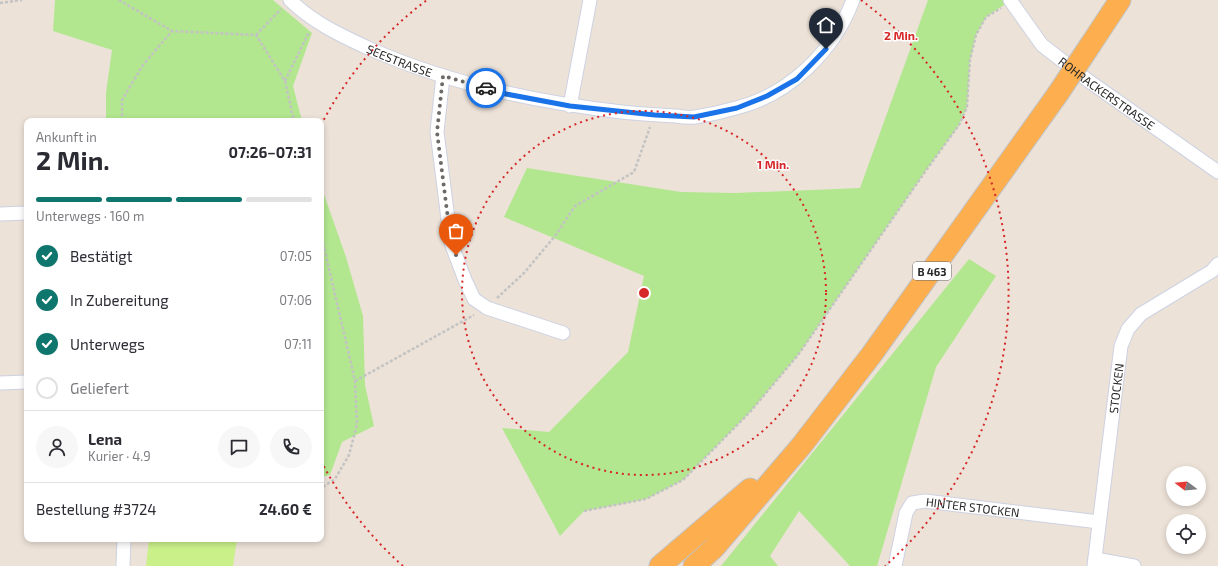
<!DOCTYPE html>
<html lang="de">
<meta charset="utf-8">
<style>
body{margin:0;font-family:"Exo 2",sans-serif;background:#f7f7f7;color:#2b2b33;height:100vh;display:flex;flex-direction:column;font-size:15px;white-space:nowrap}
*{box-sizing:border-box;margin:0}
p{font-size:13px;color:#7c7c81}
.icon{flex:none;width:22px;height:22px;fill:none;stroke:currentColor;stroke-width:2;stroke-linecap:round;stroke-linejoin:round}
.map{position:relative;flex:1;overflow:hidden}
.panel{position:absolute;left:24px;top:118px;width:300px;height:424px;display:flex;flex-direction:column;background:#fff;border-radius:8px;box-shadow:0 2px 6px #0003}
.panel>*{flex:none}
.needle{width:26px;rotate:286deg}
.buttons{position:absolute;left:1166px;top:466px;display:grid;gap:8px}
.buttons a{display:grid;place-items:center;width:40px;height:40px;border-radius:50%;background:#fff;box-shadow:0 2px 6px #0003;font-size:20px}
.pin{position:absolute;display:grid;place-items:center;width:34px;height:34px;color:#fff;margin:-41px -17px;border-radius:50% 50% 50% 0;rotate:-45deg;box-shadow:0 0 4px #0007}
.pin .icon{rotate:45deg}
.courier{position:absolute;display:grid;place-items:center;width:40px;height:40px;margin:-20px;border:3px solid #1a73e8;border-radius:50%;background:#fff;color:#222;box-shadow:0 1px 5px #0007}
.summary em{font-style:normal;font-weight:700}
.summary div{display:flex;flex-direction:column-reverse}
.summary{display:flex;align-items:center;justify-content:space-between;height:68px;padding:0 12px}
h1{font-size:26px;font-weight:700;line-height:30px}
.bar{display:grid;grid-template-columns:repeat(4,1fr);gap:6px 4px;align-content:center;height:48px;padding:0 12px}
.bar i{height:5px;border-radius:3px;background:#e1e1e2}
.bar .on{background:#0f766e}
.bar p{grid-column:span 4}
.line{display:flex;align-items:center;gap:10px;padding:0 12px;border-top:1px solid #e1e1e2}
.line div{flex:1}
.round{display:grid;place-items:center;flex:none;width:42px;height:42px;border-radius:21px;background:#f7f7f7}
ol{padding:0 12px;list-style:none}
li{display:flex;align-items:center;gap:12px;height:44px}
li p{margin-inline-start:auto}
li .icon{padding:4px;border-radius:50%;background:#0f766e;color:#fff;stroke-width:4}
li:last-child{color:#7c7c81}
li i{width:22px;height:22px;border:2px solid #e1e1e2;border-radius:50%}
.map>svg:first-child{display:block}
.green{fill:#b2e78f}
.pitch{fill:#caf08a}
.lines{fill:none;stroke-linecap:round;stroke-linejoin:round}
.minor-casing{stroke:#cdd2e2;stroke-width:15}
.trunk-casing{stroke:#c3c3c3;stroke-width:23}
.path{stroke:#c3c3c3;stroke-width:2.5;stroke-dasharray:3 2;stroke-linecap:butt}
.minor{stroke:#fff;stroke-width:13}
.trunk{stroke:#fdae4e;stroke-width:21}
.trunk-bridge-casing{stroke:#c3c3c3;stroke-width:23;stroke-linecap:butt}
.trunk-bridge{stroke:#fdae4e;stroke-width:21}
.done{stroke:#6d6966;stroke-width:4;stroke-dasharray:0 7.2}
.route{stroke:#1a73e8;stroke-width:5}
.ring{fill:none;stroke:#d62828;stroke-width:2;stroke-dasharray:2 4}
.labels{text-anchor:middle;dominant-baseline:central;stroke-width:3;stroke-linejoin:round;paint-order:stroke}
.shield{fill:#fff;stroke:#686868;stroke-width:1}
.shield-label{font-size:11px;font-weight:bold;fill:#282828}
.street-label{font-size:12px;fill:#282828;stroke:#fff}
.centre{fill:#d62828;stroke:#fff;stroke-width:2}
.ring-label{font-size:12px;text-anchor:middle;font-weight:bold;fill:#d62828;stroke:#fff;stroke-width:3;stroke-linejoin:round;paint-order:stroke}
</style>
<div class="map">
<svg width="1218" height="566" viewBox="0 0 1218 566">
<rect width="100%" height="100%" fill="#ece2d8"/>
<!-- green -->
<path class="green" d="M55 0H273L312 33 293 86 302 121H106V93L112 50 53 31Z
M928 0H1010V1L986 17 976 35 970 60 967 107 959 125 927 169 798 355 750 412 683 480 646 499 584 511 560 536 502 428 549 432 628 352 644 276 504 217 527 168 681 192 735 193 860 188Z
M321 186 346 257 363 316 365 385 374 426 342 442 330 475 321 477Z
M969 259 996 276 936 367 877 566H850L799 511 770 556 778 566H721Z"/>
<!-- pitch -->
<path class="pitch" d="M149 539H237L233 566H146Z"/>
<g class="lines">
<!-- minor casing -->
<g class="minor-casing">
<g id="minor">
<path id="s1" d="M290 0C312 22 340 35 368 48 449 84 535 102 622 112 640 114 658 115 676 116 682 117 689 118 695 117 708 115 722 112 736 108 789 95 834 51 853 0"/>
<path id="s2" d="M1010 0 1042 45 1086 79 1218 172"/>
<path d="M443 76 437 132 451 243 465 280 474 299 487 308 563 333"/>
<path d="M570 106 590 0"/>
<path d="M0 214 27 213"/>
<path d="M0 383 27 382"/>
<path d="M1095 559 1134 566"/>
<path d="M123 566 124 539"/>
<path id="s3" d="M895 566 906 513 912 503 925 501 1099 522"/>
<path id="s4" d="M1094 566 1121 346 1128 329 1141 314 1212 271 1218 264"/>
</g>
</g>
<!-- trunk casing -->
<g class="trunk-casing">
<path id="trunk" d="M1091 44 1120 0
M660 566 750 489
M694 566 714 548 802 445 872 354 1057 95"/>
</g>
<!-- path -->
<path class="path" d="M119 0 172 31
M0 3 22 0
M256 35 281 9
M285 81 309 32
M122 121V100L143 65 172 31 256 35 285 81 294 121
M321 234 355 381 357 424 349 455 335 479 321 488
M497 298 524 273 555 236 575 206 634 172 650 127
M355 381 474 315
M584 511 646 499 683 480 750 412 798 355 927 169 959 125 967 107 970 60 976 35 986 17 1001 8"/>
<!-- minor -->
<use href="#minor" class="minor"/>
<!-- trunk -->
<use href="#trunk" class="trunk"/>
<!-- trunk-bridge casing -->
<g class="trunk-bridge-casing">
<path id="trunk-bridge" d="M1057 95 1091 44"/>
</g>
<!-- trunk-bridge -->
<use href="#trunk-bridge" class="trunk-bridge"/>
</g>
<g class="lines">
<!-- done -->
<path class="done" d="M456 255 451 243 437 132 443 76 486 88"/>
<!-- route -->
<path class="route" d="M486 88 506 94 570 106 655 115 694 117 737 108 767 96 797 79 826 49"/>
</g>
<!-- distance rings -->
<g class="ring">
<circle cx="644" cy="293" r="182"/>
<path d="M403 566A364 364 0 0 1 321 461M321 125A364 364 0 0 1 427 0M861 0A364 364 0 0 1 885 566"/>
</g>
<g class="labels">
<!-- shield labels -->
<rect class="shield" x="913" y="262" width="38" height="18" rx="3"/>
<g class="shield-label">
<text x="932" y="271">B 463</text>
</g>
<!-- street labels -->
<g class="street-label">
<text stroke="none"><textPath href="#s1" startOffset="126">SEESTRASSE</textPath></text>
<text stroke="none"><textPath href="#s2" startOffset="136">ROHRACKERSTRASSE</textPath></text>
<text stroke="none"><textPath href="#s4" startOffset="179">STOCKEN</textPath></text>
<text stroke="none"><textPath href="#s3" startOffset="127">HINTER STOCKEN</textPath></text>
</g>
</g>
<circle cx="644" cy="293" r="6" class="centre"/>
<g class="ring-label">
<text x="901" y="40">2 Min.</text>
<text x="773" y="169">1 Min.</text>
</g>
</svg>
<div class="buttons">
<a><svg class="needle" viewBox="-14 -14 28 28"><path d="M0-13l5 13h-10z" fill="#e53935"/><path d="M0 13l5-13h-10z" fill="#7c7c81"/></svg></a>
<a><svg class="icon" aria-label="locate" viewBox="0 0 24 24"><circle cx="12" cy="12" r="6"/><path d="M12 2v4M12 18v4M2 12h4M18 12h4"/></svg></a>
</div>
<div class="pin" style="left:456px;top:255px;background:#ea580c"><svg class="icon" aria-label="bag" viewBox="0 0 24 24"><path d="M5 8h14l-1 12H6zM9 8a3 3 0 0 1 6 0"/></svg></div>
<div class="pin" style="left:826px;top:49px;background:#1f2937"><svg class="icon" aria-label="home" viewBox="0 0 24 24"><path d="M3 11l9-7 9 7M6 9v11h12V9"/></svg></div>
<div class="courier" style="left:486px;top:88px"><svg class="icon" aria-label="car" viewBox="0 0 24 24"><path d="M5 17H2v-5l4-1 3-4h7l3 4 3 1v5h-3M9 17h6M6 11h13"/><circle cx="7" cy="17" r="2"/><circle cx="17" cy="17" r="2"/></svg></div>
<section class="panel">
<div class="summary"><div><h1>2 Min.</h1><p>Ankunft in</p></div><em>07:26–07:31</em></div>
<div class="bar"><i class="on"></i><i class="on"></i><i class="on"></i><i></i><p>Unterwegs · 160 m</p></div>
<ol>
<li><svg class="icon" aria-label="check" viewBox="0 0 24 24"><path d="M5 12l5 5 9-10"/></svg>Bestätigt<p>07:05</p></li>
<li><svg class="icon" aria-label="check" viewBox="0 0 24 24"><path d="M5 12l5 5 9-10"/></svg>In Zubereitung<p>07:06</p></li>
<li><svg class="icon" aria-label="check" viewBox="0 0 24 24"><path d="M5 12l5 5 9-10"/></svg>Unterwegs<p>07:11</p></li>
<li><i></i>Geliefert</li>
</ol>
<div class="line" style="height:72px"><a class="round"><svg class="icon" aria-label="person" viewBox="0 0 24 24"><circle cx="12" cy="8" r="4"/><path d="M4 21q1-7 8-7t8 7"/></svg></a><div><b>Lena</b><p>Kurier · 4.9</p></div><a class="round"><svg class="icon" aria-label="chat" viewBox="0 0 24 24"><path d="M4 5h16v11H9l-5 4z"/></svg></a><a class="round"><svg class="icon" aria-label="phone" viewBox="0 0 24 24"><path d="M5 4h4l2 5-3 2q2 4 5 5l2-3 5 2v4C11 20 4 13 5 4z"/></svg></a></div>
<div class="line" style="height:52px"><div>Bestellung #3724</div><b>24.60 €</b></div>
</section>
</div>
